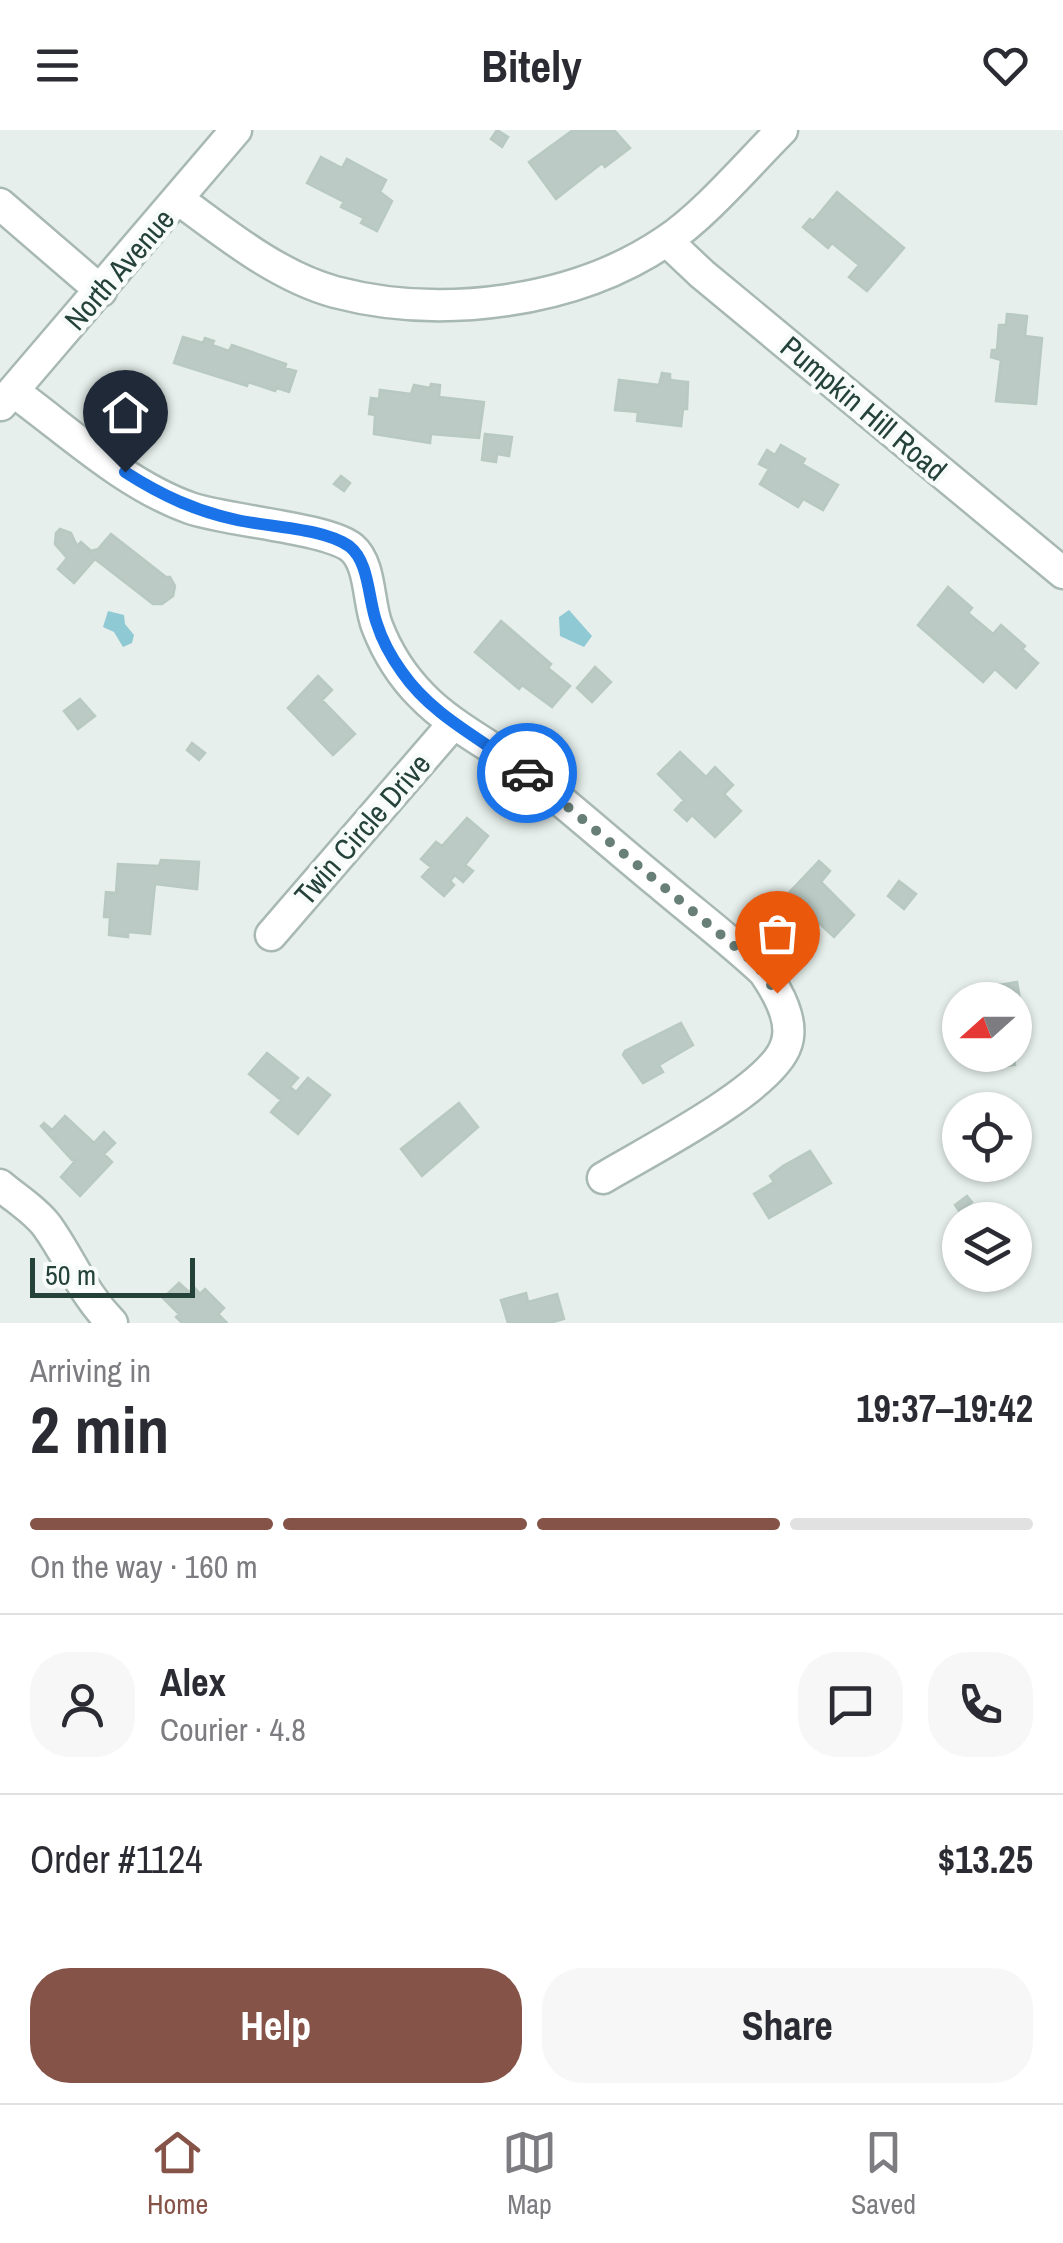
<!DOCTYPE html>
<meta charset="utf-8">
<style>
body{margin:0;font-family:"Archivo Narrow",sans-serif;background:#f7f7f7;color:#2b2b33;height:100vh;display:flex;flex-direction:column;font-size:38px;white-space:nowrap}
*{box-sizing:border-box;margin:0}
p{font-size:32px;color:#7c7c81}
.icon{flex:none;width:55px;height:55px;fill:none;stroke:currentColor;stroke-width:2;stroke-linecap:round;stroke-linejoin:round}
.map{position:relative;height:1193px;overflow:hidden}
.drawer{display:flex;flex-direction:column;background:#fff;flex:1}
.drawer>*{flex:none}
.needle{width:65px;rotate:249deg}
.fabs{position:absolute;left:942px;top:852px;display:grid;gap:20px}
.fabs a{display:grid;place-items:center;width:90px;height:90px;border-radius:50%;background:#fff;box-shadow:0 2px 8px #0004;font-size:50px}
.scale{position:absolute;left:30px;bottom:25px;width:165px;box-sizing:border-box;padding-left:10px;border:5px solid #24423a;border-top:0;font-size:28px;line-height:35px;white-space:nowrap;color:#24423a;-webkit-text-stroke:8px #f7fbf9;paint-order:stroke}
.pin{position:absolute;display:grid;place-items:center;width:85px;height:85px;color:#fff;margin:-102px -42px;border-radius:50% 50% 50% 0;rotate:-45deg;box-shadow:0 0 10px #0007}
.pin .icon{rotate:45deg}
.courier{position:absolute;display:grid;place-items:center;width:100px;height:100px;margin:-50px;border:8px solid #1a73e8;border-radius:50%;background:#fff;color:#222;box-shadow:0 2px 12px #0007}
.overview em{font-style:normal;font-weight:800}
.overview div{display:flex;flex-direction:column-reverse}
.overview{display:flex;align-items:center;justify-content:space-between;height:170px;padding:0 30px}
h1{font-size:65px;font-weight:800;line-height:75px}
.bar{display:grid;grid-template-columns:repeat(4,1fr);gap:15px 10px;align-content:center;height:120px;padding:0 30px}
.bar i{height:12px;border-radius:8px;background:#e1e1e2}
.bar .on{background:#855347}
.bar p{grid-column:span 4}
.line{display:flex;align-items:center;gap:25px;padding:0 30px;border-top:2px solid #e1e1e2}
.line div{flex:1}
.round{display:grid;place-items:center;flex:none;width:105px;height:105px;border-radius:40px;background:#f7f7f7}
.cta{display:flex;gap:20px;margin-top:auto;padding:20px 30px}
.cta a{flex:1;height:115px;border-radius:40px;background:#855347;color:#fff;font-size:40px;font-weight:800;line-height:115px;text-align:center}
.cta a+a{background:#f7f7f7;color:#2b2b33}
header{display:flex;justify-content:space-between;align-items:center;height:130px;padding:0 30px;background:#fff;font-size:45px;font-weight:800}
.tab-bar{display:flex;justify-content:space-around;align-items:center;height:140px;border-top:2px solid #e1e1e2;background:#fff;font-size:28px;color:#7c7c81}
.tab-bar a{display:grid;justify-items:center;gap:5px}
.tab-bar .on{color:#855347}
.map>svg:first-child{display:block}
.water{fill:#8ec9d4}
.building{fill:#bbcac4;stroke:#b8c9c2;stroke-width:2.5}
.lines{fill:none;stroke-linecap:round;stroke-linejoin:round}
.minor-casing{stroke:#a8b8b2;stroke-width:35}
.minor{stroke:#fff;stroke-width:30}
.done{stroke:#687f78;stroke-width:10;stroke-dasharray:0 18}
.route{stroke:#1a73e8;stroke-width:12}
.labels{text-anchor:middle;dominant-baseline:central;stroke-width:9;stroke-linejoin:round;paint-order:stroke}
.street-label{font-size:30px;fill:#24423a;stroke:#f7fbf9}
</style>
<header><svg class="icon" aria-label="menu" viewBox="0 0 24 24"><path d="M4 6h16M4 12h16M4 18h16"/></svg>Bitely<svg class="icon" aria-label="heart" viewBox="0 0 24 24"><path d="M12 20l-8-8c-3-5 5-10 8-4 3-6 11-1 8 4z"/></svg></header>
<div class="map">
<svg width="1063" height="1193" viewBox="0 0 1063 1193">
<rect width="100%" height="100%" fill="#e6efeb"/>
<!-- water -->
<path class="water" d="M569 480 592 506 584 517 560 506 559 487Z
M108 481 124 485 125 494 134 505 132 513 123 517 114 502 103 497Z"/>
<!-- building -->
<path class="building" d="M497 0 508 7 502 17 491 9Z
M573 0H614L630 18 605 37 602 33 556 69 529 32Z
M321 27 342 38 347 29 386 50 380 62 392 71 377 101 361 93 364 88 341 77 344 72 307 53Z
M837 62 904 118 867 161 849 147 859 135 832 113 828 118 803 97 810 89 813 91Z
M1007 184 1027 186 1025 206 1042 208 1036 274 996 271 1001 230 991 227 992 220H997L999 195H1006Z
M183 207 203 213 205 208 214 211 212 215 229 221 232 215 286 234 285 238 296 241 289 262 277 258 275 261 248 252 247 256 174 233Z
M662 243 670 244V250L688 252 687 279H683L681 296 637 291 638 282 615 280 619 250 659 255Z
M431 254 440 255 439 267 484 272 479 308 431 304 430 313 374 304 375 285 369 284 371 268 379 269 380 260 411 264 414 255 430 258Z
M485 304 512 307 509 326 497 324 496 332 482 330Z
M781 315 805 329 802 334 838 355 823 380 803 369 798 377 760 354 769 339 759 334 767 320 775 325Z
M341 346 350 353 344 361 334 354Z
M60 399 71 403 77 416 81 412 91 421 98 419 111 404 166 447H170L175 456 173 466 162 474H153L95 429 74 453 58 439 67 428 55 414 56 403Z
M948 457 972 478 968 483 993 504 1001 495 1025 516 1022 519 1038 533 1016 558 995 539 983 552 918 495Z
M501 491 551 534 548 538 570 556 552 577 522 555 519 559 475 522Z
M595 537 611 552 592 572 577 558Z
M318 546 332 560 322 570 355 604 333 625 288 578Z
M80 569 95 586 78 599 64 581Z
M192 613 205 623 199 630 187 620Z
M680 622 706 647 715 637 733 655 724 664 741 681 715 707 692 685 687 691 675 680 684 670 658 644Z
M467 688 488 706 465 735 473 741 463 752 455 745 450 751 454 755 444 766 422 747 431 737 421 729 436 712 442 716Z
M161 730 199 732 197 759 155 754 150 804 128 802V807L109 805 110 787H104L106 762 116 763 118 734 159 736Z
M819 731 830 741 821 752 854 785 834 807 805 780 801 784 784 768Z
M899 751 916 764 904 779 888 766Z
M1017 852 1020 869 1002 870 999 855Z
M681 893 693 915 659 935 663 942 643 953 623 925 625 921Z
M267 923 298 948 290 957 296 962 308 948 330 965 298 1004 271 982 281 970 249 944Z
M981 925H1013L1015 935 983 939Z
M459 973 478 997 422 1046 401 1019Z
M65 986 94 1013 104 1002 115 1013 104 1024 112 1032 80 1066 61 1047 76 1030H72L41 996 44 993 52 1000Z
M810 1021 831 1053 769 1088 754 1064 774 1052 770 1046 783 1036Z
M967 1066 972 1072 960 1082 955 1075Z
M179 1153 189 1162 194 1157 200 1164 205 1159 224 1178 218 1184 227 1193H182L176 1187 179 1184 163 1168Z
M526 1163 528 1172 557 1164 564 1189 550 1193H508L501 1170Z"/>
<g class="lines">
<!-- minor casing -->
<g class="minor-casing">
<path id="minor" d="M178 69C226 104 277 146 335 162 441 190 575 173 666 111 705 85 748 34 782 0
M0 74 101 161
M667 111 702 144 1063 443
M13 261C68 301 125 355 190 378 227 391 328 398 352 418 371 434 368 473 377 496 387 522 403 547 422 566 452 597 492 615 526 642 571 678 615 717 660 754 694 783 731 811 764 842 777 861 795 891 786 915 772 959 644 1023 603 1048
M1 275 236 0
M271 805 453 594
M0 1055C15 1068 35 1080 47 1096 72 1131 81 1161 112 1193"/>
</g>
<!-- minor -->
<use href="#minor" class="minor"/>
</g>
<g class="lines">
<!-- done -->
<path class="done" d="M527 643 756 834 777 863"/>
<!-- route -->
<path class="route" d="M125 342C161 365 195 381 237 390 269 397 323 398 349 416 370 432 368 471 377 494 382 510 392 528 402 542 433 587 484 610 527 643"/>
</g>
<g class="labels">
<!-- street labels -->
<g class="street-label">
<text transform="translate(119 139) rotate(-49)">North Avenue</text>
<text transform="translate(864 278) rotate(40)">Pumpkin Hill Road</text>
<text transform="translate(362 699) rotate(-49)">Twin Circle Drive</text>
</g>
</g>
</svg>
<div class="fabs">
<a><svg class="needle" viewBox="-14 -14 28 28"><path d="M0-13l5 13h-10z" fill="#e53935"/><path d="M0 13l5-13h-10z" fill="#7c7c81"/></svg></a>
<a><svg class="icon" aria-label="locate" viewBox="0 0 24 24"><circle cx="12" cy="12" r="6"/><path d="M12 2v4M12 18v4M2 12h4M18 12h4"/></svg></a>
<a><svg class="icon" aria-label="layers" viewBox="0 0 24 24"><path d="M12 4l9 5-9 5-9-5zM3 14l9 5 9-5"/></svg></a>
</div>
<div class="scale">50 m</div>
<div class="pin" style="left:777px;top:863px;background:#ea580c"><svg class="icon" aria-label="bag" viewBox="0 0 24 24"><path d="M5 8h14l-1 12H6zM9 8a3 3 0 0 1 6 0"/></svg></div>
<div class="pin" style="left:125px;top:342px;background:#1f2937"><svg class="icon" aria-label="home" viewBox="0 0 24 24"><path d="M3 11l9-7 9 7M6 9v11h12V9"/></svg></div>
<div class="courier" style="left:527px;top:643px"><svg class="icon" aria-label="car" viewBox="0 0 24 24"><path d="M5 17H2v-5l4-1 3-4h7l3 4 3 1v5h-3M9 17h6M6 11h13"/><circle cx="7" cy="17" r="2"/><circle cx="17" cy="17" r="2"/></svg></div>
</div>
<section class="drawer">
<div class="overview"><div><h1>2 min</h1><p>Arriving in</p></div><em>19:37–19:42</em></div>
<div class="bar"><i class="on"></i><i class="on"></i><i class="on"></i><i></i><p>On the way · 160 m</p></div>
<div class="line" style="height:180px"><a class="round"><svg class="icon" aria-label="person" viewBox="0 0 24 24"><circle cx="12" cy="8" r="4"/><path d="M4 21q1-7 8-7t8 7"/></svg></a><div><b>Alex</b><p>Courier · 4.8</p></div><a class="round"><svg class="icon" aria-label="chat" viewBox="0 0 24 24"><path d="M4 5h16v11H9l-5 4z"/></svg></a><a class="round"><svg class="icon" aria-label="phone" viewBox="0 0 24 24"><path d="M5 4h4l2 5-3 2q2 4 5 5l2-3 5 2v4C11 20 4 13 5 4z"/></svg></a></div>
<div class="line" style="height:130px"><div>Order #1124</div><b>$13.25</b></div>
<div class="cta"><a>Help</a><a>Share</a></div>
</section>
<nav class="tab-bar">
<a class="on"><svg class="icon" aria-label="home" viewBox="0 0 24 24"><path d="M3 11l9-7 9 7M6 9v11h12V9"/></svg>Home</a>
<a><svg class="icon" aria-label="map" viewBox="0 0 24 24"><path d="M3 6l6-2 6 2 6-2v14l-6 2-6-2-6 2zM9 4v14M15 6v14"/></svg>Map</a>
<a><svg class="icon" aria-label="saved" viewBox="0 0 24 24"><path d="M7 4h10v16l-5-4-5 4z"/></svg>Saved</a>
</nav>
